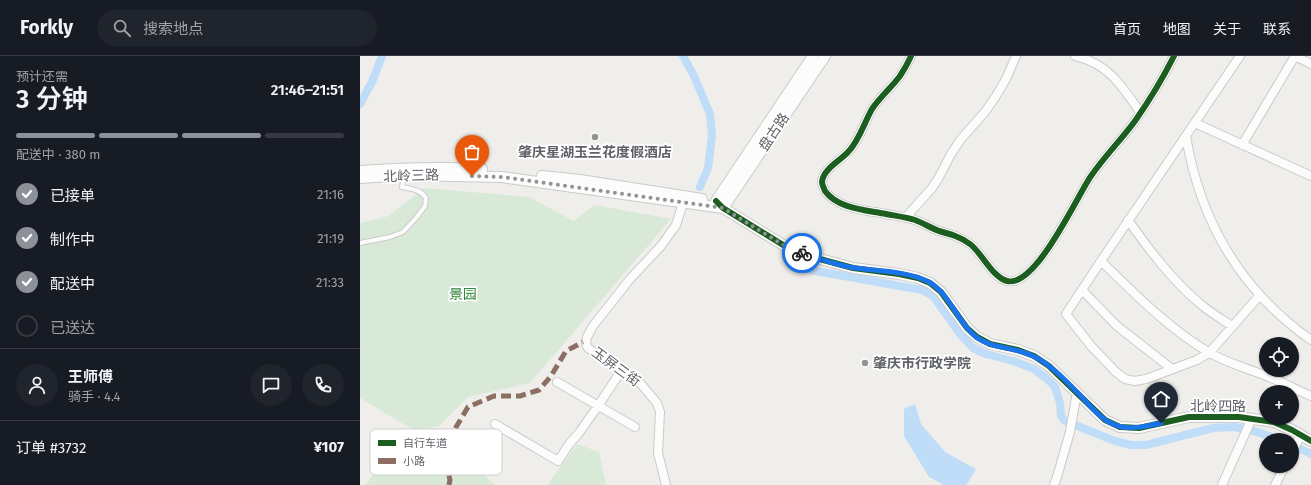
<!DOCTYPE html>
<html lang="zh">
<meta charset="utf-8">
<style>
body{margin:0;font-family:"Fira Sans","Noto Sans SC",sans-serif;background:#20242c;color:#f1f3f6;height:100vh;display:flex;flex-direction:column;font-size:15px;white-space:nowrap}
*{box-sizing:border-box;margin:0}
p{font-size:13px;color:#9ea1a6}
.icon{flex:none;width:22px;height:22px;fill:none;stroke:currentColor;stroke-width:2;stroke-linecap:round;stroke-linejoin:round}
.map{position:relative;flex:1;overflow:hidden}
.sheet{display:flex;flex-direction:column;background:#171b24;width:360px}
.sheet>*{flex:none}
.buttons{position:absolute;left:899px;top:281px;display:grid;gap:8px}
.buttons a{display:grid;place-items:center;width:40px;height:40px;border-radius:50%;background:#171b24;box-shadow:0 1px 3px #0004;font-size:20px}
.pin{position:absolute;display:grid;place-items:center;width:34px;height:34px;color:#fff;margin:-41px -17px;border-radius:50% 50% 50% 0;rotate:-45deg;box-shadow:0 0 4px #0007}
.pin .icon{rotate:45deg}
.courier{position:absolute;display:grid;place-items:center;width:40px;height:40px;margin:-20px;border:3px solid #1a73e8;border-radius:50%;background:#fff;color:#222;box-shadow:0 1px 5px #0007}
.summary em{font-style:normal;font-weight:600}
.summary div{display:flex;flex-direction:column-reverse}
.summary{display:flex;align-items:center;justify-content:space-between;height:68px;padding:0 16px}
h1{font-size:26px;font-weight:600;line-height:30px}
.bar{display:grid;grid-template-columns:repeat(4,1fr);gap:6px 4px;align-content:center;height:48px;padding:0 16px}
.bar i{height:5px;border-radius:3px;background:#363941}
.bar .selected{background:#8c9099}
.bar p{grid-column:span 4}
.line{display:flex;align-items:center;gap:10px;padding:0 16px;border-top:1px solid #363941}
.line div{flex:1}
.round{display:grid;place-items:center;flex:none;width:42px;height:42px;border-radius:21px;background:#20242c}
ol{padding:0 16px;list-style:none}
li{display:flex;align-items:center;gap:12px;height:44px}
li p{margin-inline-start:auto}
li .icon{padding:4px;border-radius:50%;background:#8c9099;color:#fff;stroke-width:4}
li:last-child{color:#9ea1a6}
li i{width:22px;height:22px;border:2px solid #363941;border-radius:50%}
header{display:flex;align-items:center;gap:24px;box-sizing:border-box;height:56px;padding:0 20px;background:#171b24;border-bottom:1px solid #363941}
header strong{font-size:19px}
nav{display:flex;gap:22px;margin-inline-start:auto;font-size:14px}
.search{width:280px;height:36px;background:#20242c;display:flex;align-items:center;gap:10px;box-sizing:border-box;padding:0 14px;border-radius:22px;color:#9ea1a6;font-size:15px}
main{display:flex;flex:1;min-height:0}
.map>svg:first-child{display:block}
.green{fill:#d8ead7}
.water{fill:#bfddf8}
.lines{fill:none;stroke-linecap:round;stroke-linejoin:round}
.canal{stroke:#bfddf8;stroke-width:8}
.service-casing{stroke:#cbcacb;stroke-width:6}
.minor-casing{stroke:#cbcacb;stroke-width:10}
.tertiary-casing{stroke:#cbcacb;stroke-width:12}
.service{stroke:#fdfcfc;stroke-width:4}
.minor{stroke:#fdfcfc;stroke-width:8}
.tertiary{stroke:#fdfcfc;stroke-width:10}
.quiet{stroke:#8d6e63;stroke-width:5;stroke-dasharray:10 5;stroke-linecap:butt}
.cycleway-casing{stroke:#fff;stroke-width:8}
.cycleway{stroke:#1b5e20;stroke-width:6}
.done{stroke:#919396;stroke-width:4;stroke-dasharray:0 7.2}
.route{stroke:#1a73e8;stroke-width:5}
.poi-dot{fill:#919396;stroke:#fff;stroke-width:1.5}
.labels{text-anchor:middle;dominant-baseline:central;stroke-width:3.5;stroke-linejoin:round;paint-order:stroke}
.street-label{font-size:14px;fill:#5f6268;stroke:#fff}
.poi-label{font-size:14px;font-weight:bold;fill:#5f6268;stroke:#fff}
.park-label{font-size:14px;fill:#37863e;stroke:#fff}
.key{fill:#fff;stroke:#cfd0d2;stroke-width:1}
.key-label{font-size:11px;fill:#5f6268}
</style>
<header>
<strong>Forkly</strong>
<div class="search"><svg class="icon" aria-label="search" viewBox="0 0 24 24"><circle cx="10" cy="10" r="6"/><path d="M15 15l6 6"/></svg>搜索地点</div>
<nav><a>首页</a><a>地图</a><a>关于</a><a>联系</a></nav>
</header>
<main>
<section class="sheet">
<div class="summary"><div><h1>3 分钟</h1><p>预计还需</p></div><em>21:46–21:51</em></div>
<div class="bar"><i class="selected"></i><i class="selected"></i><i class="selected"></i><i></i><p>配送中 · 380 m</p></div>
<ol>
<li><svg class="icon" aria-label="check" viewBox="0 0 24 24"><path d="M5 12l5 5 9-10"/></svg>已接单<p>21:16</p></li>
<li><svg class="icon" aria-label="check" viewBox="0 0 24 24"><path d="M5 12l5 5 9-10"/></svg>制作中<p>21:19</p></li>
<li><svg class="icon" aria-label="check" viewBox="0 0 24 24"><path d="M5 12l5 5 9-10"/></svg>配送中<p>21:33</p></li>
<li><i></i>已送达</li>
</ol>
<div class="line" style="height:72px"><a class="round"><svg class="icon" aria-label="person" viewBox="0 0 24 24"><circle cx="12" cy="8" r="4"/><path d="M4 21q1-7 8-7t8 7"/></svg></a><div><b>王师傅</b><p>骑手 · 4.4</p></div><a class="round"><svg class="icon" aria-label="chat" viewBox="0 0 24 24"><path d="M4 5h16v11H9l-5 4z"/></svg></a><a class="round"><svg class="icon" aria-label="phone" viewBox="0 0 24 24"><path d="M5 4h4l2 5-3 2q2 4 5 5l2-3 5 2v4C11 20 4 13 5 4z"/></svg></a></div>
<div class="line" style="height:52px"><div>订单 #3732</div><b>¥107</b></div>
</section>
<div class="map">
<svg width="951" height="429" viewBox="0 0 951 429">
<rect width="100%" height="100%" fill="#efeeea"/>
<!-- green -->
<path class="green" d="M64 132 169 141 214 165 234 149 311 163 170 327 108 341 79 370 55 375 0 342V167L29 160Z
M80 377 135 429H6L22 405Z
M217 388 239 396 246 429H187Z"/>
<!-- water -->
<path class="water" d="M555 348 561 368 585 396 616 413 607 428 605 429H584L569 421 544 380V353Z"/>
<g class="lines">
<!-- canal -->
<path class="canal" d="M323 0 334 20 350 58 352 80 348 112 340 131
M0 48 12 26 22 0
M439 212 562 234 573 240 600 278 613 292 626 298 653 305 674 313 687 323 695 331 700 347 701 360 705 365 755 385 771 389H786L853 372 874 371 894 375 921 384
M932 389 951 398"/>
<!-- service casing -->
<g class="service-casing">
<path id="service" d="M0 187 30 181 43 176 56 162 65 150 66 142C61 134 52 133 42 131L44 120"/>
</g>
<!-- minor casing -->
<g class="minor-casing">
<path id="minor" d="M551 0C548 7 544 14 540 20 531 32 520 41 512 53 504 67 499 85 488 96 480 105 463 113 462 126 462 129 464 132 465 135 478 153 506 154 526 158 536 160 545 161 555 164 563 167 571 172 579 175 590 178 601 181 610 188 622 197 632 221 647 225 676 232 717 140 731 120 744 101 761 84 775 65 789 45 803 22 814 0
M715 0C722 2 730 4 736 8 755 18 768 39 780 56
M880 0 741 205 706 258 731 290 756 316 765 323 775 325 786 323 837 304 850 296 900 239
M935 0 951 8
M835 67 951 120
M826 80C840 165 880 234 951 284
M882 89 935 0
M546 161 572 132 578 123 591 98 601 83 625 56 636 40 646 23 656 0
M768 164C790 195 814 227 844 251 853 258 863 264 872 270
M741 205C775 238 809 273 850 297 869 308 890 313 909 321 924 327 937 334 951 340
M722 234 757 270 812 313
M197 326 275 371
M135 368 198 405 210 387 219 377 238 350 261 315
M932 396 941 379
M306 429 298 397 300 356 297 347 281 328 234 296 228 292 226 288 227 281 233 270 270 223 301 190 316 169 323 147
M694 429 697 421 710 376 717 336
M862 429 892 362
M915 429 925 410"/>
</g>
<!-- tertiary casing -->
<g class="tertiary-casing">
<path id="tertiary" d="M0 115C41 112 81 111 122 113
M182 120 220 124 342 143
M0 122 44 119 142 121 363 152 465 0
M356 145 363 152 428 192 456 202 493 212 539 218 558 222 570 227 581 236 607 272 617 281 630 288 658 294 674 300 689 310 745 364 760 371 779 372 829 361H879L914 366 932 374 951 385
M356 145 453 0"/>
</g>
<!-- service -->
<use href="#service" class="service"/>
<!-- minor -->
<use href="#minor" class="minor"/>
<!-- tertiary -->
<use href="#tertiary" class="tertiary"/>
<!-- quiet -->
<path class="quiet" d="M89 429 90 424 84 397 92 378 108 351 134 340H160L179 334 191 320 206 295 223 286"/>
<!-- cycleway casing -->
<g class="cycleway-casing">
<path id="cycleway" d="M551 0C548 7 544 14 540 20 531 32 520 41 512 53 504 67 499 85 488 96 480 105 463 113 462 126 462 129 464 132 465 135 478 153 506 154 526 158 536 160 545 161 555 164 563 167 571 172 579 175 590 178 601 181 610 188 622 197 632 221 647 225 676 232 717 140 731 120 744 101 761 84 775 65 789 45 803 22 814 0
M356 145 363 152 428 192 456 202 493 212 539 218 558 222 570 227 581 236 607 272 617 281 630 288 658 294 674 300 689 310 745 364 760 371 779 372 829 361H879L914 366 932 374 951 385"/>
</g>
<!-- cycleway -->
<use href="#cycleway" class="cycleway"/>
</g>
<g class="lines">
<!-- done -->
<path class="done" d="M112 120 142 121 363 152 428 192 442 197"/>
<!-- route -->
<path class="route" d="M442 197C459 203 477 209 495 212 519 215 547 215 569 226 590 238 597 266 616 281 632 293 655 291 673 300 690 308 704 323 717 336 730 349 743 368 762 371 775 373 788 370 801 367"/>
</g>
<!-- markers -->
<g class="poi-dot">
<circle cx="235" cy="81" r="4"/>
<circle cx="505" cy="307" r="4"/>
</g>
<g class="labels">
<!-- street labels -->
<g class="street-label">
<text transform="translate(414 76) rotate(-56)">盘古路</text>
<text transform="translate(51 120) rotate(-2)">北岭三路</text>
<text transform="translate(256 311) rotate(36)">玉屏三街</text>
<text x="858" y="350">北岭四路</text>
</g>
<!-- poi labels -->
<g class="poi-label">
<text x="235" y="96">肇庆星湖玉兰花度假酒店</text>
<text x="513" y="307" text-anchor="start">肇庆市行政学院</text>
</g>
<!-- park labels -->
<g class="park-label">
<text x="103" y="238">景园</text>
</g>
</g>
<!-- legend -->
<rect x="10" y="373" width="132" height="46" rx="6" class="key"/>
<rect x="18" y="384" width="18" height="6" fill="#1b5e20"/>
<rect x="18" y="402" width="18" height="6" fill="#8d6e63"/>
<g class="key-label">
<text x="43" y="391">自行车道</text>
<text x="43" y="409">小路</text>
</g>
</svg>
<div class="buttons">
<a><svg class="icon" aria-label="locate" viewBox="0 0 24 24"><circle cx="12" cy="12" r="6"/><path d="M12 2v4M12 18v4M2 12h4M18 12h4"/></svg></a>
<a>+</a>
<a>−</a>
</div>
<div class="pin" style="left:112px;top:120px;background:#ea580c"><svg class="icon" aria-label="bag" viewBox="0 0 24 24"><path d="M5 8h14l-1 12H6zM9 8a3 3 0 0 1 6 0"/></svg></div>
<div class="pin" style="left:801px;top:367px;background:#1f2937"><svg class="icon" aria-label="home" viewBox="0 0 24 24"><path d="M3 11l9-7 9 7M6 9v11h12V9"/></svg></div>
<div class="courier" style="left:442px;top:197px"><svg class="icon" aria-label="bike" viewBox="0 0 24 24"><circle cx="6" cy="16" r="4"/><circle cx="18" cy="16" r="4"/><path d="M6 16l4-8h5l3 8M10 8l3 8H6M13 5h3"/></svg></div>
</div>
</main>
